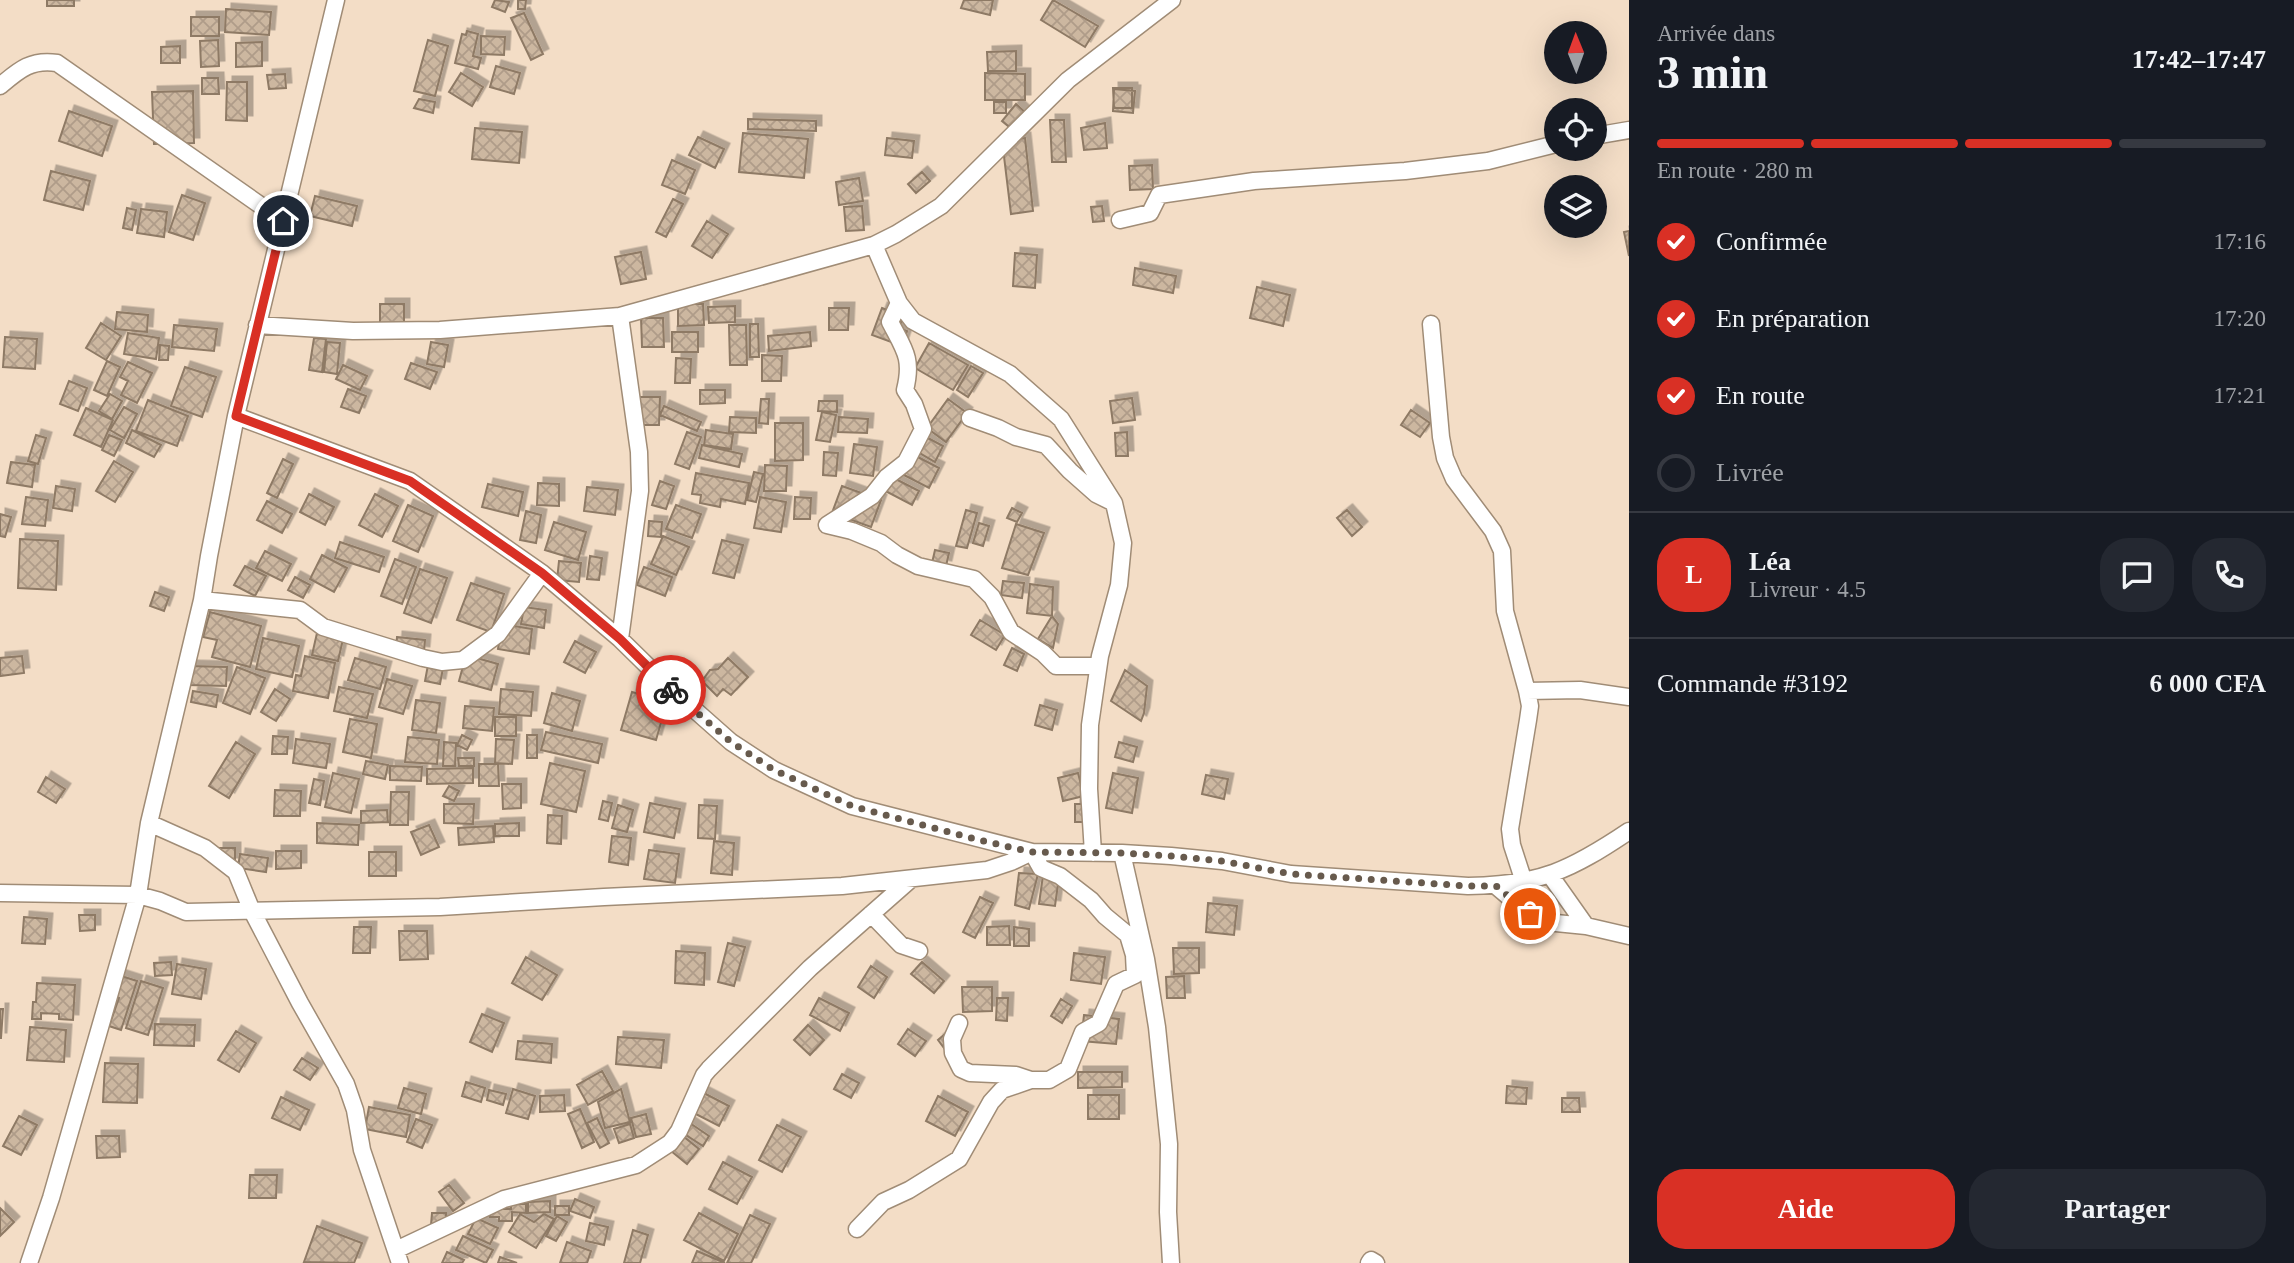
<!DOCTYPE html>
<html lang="fr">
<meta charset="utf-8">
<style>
body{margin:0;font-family:Georgia,serif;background:#242831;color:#f1f3f6;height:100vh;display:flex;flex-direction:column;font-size:26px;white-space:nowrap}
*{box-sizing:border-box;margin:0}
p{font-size:23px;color:#9ea1a6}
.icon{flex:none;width:38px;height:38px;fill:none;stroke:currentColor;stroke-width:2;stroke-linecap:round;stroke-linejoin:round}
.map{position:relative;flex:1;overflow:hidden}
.panel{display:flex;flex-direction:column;background:#171b24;width:665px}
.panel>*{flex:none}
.needle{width:46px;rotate:359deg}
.tools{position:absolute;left:1544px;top:21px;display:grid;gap:14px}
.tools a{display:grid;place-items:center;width:63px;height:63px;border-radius:50%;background:#171b24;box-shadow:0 7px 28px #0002;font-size:35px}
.pin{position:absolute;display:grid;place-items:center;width:60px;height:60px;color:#fff;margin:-30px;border:4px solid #fff;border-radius:50%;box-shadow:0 2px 7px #0007}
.courier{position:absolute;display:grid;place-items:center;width:70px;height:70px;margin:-35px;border:5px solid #d93025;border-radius:50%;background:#fff;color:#222;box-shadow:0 2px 9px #0007}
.overview em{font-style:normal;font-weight:700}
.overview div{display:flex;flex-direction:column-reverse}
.overview{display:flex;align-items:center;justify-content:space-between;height:119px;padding:0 28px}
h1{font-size:46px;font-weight:700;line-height:52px}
.bar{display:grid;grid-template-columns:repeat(4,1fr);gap:10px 7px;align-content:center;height:84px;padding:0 28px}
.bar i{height:9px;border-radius:5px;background:#363941}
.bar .on{background:#d93025}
.bar p{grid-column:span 4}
.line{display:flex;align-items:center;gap:18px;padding:0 28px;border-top:2px solid #363941}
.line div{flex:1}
.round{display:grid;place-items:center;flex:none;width:74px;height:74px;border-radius:28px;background:#242831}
ol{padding:0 28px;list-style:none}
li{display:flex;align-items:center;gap:21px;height:77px}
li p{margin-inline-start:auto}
li .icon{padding:7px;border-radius:50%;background:#d93025;color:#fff;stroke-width:4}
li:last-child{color:#9ea1a6}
li i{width:38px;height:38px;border:4px solid #363941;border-radius:50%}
.cta{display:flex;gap:14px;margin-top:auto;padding:14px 28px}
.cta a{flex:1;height:80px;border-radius:28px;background:#d93025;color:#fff;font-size:28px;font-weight:700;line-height:80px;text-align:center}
.cta a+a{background:#242831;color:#f1f3f6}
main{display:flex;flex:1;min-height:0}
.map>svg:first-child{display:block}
.building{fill:url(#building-cross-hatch);stroke:#8e7a65;stroke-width:2;filter:url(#shadow)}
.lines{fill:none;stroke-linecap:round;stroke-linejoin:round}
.minor-casing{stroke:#a08c76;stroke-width:19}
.minor{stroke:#fff;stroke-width:16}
.done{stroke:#675a4d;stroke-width:7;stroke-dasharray:0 12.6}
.route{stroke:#d93025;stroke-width:9}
</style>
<main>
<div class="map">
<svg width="1629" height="1263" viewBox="0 0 1629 1263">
<defs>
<pattern id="building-cross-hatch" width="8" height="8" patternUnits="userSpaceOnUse" patternTransform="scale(1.75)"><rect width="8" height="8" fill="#ccb7a0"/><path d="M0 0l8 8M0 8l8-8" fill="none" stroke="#af9c89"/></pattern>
<filter id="shadow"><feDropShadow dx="5.5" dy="-5.5" stdDeviation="0" flood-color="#0004"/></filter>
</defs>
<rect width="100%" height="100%" fill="#f3ddc6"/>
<!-- building -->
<path class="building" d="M47 0H74V6H47Z
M495 0 509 2 505 12 492 7Z
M518 0H526L525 9H518Z
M964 0H993L990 15 961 8Z
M1053 0 1098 26 1085 47 1041 20Z
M226 9 271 12 269 35 225 32Z
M524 13 543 54 531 60 511 18Z
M191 17H219V36H191Z
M467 31 478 34 473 56 481 58 478 69 455 63 462 34 466 35Z
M481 36 505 37 504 55 481 54Z
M218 40 219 66 201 67 200 41Z
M428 40 448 46 435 96 414 91Z
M262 42V66L236 67V43Z
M180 46V63H161V47Z
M1016 51V71H988L987 52Z
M496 66 520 73 514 94 490 87Z
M461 73 483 87 472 106 449 92Z
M985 73 1025 74V100H985Z
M285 74 286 88 269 89 267 75Z
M202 78H218L219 94H202Z
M227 82H247V121L226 120Z
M1113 88H1132V108H1114Z
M1114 89 1135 91 1133 113 1113 111Z
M193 91 194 143 154 144 152 92Z
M419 99 435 102 433 113 414 108Z
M994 102H1006V113H994Z
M1016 104 1027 114 1013 130 1002 121Z
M69 111 112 126 102 156 59 141Z
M748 119 816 121V131L748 129Z
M1050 120H1064L1066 162H1052Z
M1105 123 1107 148 1084 150 1081 128Z
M475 128 522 132 519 163 472 159Z
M743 133 808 139 804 178 739 172Z
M698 137 724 149 715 168 689 155Z
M887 138 914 141 912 158 885 155Z
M1025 138 1033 211 1011 214 1002 140Z
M672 160 695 170 685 194 662 185Z
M1152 165 1153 189 1130 190 1129 166Z
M51 171 90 181 83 210 44 200Z
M922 172 930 181 916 193 908 184Z
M859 178 863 201 839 205 836 182Z
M182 195 205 203 193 240 169 232Z
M315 196 357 206 352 226 310 216Z
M673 199 683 204 666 237 656 232Z
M862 206 864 230 846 231 844 207Z
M1102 206 1104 221 1093 222 1091 207Z
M127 208 136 210 132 230 123 228Z
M141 209 167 212 164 237 137 233Z
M707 221 728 234 712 258 692 246Z
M1629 231V256L1624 232Z
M641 252 646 279 621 284 615 257Z
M1015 253 1037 255 1035 288 1013 286Z
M1135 268 1176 276 1173 293 1133 285Z
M1257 287 1290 295 1283 326 1250 318Z
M380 304H404V323H380Z
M678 304H703L704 325 678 326Z
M735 306V322L709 323 708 307Z
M829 308H849L848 330H829Z
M882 308 903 316 899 328 907 331 902 346 872 335Z
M117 312 148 315 147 332 115 329Z
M641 318H663L664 347H642Z
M101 323 121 336 106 360 86 348Z
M750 324H758L759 357H750Z
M174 325 217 329 214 351 172 347Z
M729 325H746L747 365H730Z
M672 332H698V352H672Z
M810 332 811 346 769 351 768 336Z
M128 333 159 338 156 359 124 354Z
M5 337 37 339 35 369 3 367Z
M314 338 326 339 322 372 309 370Z
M327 342 340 343 337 374 324 372Z
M431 342 448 345 444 367 427 364Z
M929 343 968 365 953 390 915 368Z
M160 345 169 346 168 360H159Z
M762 355 782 356 781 381H762Z
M676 358 691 359 690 383H675Z
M107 361 120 367 107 396 94 390Z
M128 362 152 373 137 403 121 395 128 381 120 377Z
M411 363 437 372 430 389 405 379Z
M343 365 367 376 360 390 336 379Z
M971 366 983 373 968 397 957 390Z
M185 367 216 377 202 417 171 406Z
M69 381 87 388 78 411 60 404Z
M348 389 366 396 359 413 341 407Z
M700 390H725V403L700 404Z
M110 394 122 401 112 419 99 411Z
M638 397H660L659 425H638Z
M1132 398 1135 420 1113 423 1110 401Z
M761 399H769L768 424 759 423Z
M948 399 967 413 946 442 927 428Z
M148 400 188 416 177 446 136 431Z
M819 401H837V412L818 411Z
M664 406 701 422 697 431 660 415Z
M124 407 137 414 124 438 110 430Z
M86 408 113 420 101 447 74 435Z
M1411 410 1430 423 1420 437 1401 425Z
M822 412 836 415 830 442 816 440Z
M730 417 756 418V433L729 432Z
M839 417 868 419 867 433 838 432Z
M775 423H803V460L775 461Z
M132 430 161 445 154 457 126 443Z
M706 430 733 434 731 449 704 445Z
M687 432 701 437 689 469 675 464Z
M1127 432 1128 456H1116L1115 433Z
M36 435 46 438 38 464 28 461Z
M109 435 122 440 114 456 102 450Z
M926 437 943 446 935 462 918 452Z
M854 444 877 447 873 476 850 473Z
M702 445 742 454 739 467 699 458Z
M824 452 838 453 836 476 823 475Z
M914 455 939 468 929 488 904 475Z
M283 459 293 464 277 498 267 493Z
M114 461 133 472 115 502 96 491Z
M11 462 35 465 32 487 7 483Z
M765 465 787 466 786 491H764Z
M754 472 763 474 756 502 747 500Z
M696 473 749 483 745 504 721 499 720 507 700 503 701 495 692 494Z
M884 473 919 491 912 505 876 486Z
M660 481 674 486 666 509 652 505Z
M538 483 559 484V506L537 505Z
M488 484 523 492 518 516 482 507Z
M56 486 75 489 72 511 53 508Z
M842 486 881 500 871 527 832 513Z
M587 487 618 490 615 515 584 511Z
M309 494 334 507 325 525 300 512Z
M375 494 398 506 382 537 359 525Z
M26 497 48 500 45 526 22 524Z
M760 497 786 502 781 532 754 528Z
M795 497 811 498 810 519H794Z
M267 501 292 514 282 533 257 520Z
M408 505 433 516 418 552 393 541Z
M676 505 701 514 692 538 666 529Z
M1012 508 1022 513 1017 522 1007 518Z
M966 510 977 513 967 548 956 546Z
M1347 510 1362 527 1352 536 1337 518Z
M526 511 541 515 536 543 520 540Z
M0 514 11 517 5 537 0 536Z
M649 521 662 522 661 537 648 536Z
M554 522 586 532 578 560 545 550Z
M979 523 989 526 983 546 973 543Z
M1016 524 1044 533 1028 575 1002 568Z
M663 536 689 547 676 575 651 564Z
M20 539 58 541 56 590 18 588Z
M722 540 743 545 734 578 713 573Z
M340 542 384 557 379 572 335 558Z
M935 550 949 553 946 566 932 563Z
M265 551 291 564 282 581 256 568Z
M322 555 347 568 334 592 310 579Z
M590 556 602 558 599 580 587 579Z
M395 559 416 567 402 604 381 596Z
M559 561 581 563 579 582 557 580Z
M245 566 266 576 255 596 234 585Z
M644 567 672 577 665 596 637 585Z
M420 569 447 578 431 623 404 613Z
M295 577 310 585 303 598 288 590Z
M1003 581 1024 583 1022 598 1001 595Z
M471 583 504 594 491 632 457 620Z
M1030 584 1053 587 1052 616 1027 613Z
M155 592 169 597 164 611 150 606Z
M524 607 546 610 544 628 521 624Z
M210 612 261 626 250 667 212 657 217 640 203 637Z
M1052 616 1058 624 1053 648 1038 639Z
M980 620 1005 635 996 650 971 635Z
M502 624 532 629 529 654 498 649Z
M317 633 343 639 338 661 312 655Z
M397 637 425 640 424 652 396 649Z
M263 638 299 646 292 677 256 669Z
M575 641 596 652 585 673 564 662Z
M1012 648 1024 654 1017 671 1004 665Z
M466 655 498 664 491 690 459 681Z
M22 656 24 673 0 676V658Z
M305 656 335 663 328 698 293 691 296 675 301 676Z
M355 658 386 667 380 689 348 680Z
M728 658 748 677 731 695 723 689 717 696 702 681 710 670 718 669Z
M428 665 443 668 440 684 425 681Z
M188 666 227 667 226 686 188 685Z
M237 667 265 678 250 714 223 703Z
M1125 670 1147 686 1144 713 1141 721 1111 701Z
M387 679 412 686 403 714 379 707Z
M339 687 373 694 367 718 334 711Z
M275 689 290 699 276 721 261 712Z
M501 689 533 692 531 716 499 714Z
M193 691 218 695 216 707 191 702Z
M632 692 667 702 656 740 621 730Z
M552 693 580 701 572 731 544 723Z
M416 700 440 703 436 733 412 730Z
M1040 705 1057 710 1052 730 1035 725Z
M465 706 494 708 492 731 463 728Z
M495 717H516V736H495Z
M350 719 377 724 371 758 343 752Z
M546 732 602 744 598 763 541 750Z
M462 735 472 740 467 750 457 745Z
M527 735H537V758H527Z
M273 736 288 737 287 754H272Z
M408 737 439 740 437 764 405 762Z
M296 739 330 744 326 768 293 763Z
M496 739 514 740 512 764 495 763Z
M236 742 255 754 229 798 209 786Z
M444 742 456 743 455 766H443Z
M1119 742 1137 747 1133 762 1115 757Z
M458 758H474V766H459Z
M366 761 388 765 385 779 363 774Z
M550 763 585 771 576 812 541 804Z
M479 764H498L499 786H479Z
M390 766 422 767 421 781 390 780Z
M473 768V783L427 784V769Z
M333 773 359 779 351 813 325 807Z
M1078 773 1084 796 1063 801 1058 778Z
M1113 773 1138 778 1132 813 1106 808Z
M1206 775 1228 779 1224 799 1202 794Z
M46 777 65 789 56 803 38 792Z
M314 779 324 781 320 805 309 803Z
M502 784H521V808L503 809Z
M449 786 459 791 454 801 443 796Z
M275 790 301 791 300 816H274Z
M391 792H409L408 825H390Z
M603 801 612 803 608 821 599 819Z
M650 803 680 809 674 838 644 832Z
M444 804H474L473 824 444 823Z
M1075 804H1085V822H1075Z
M618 805 633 810 627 832 612 828Z
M699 805 717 806 715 839 698 838Z
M387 810 388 822 361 823V811Z
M548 815 562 816 561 844 547 843Z
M317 823 359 825 358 845 317 843Z
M519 823V836H495V824Z
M429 825 439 847 421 855 411 832Z
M493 826 494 842 459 845 458 828Z
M612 836 631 838 628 865 609 862Z
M714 841 734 843 732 875 711 873Z
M218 848H235V863H218Z
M649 850 679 854 675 883 644 879Z
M276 851H301V868L276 869Z
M369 852H396V876H369Z
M240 854 268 858 266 872 238 868Z
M1019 873 1038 874 1029 909 1015 905Z
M1043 875 1059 877 1055 906 1039 904Z
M980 897 993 903 975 938 963 932Z
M1208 903 1237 906 1234 935 1206 932Z
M79 915H95V930L80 931Z
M24 917 47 919 45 944 22 943Z
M1009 926 1010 945H987V927Z
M354 927H371L370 953H353Z
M1014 927 1029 929V946H1014Z
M399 931H427L428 959 400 960Z
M728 943 745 947 734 986 718 982Z
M1173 948H1199V973L1174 974Z
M676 951 705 953 704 985 675 983Z
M1074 953 1105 957 1101 984 1071 980Z
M526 957 557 975 542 1000 512 983Z
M171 962 172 975 155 976 154 963Z
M922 962 944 981 934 993 911 974Z
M177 964 206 969 201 999 172 994Z
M871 966 887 977 874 998 858 987Z
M118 975 137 981 121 1030 109 1026 119 998 115 997Z
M1184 976 1185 998H1167L1166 977Z
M141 981 163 988 148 1035 126 1028Z
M37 983 75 985 73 1020 59 1019V1014L41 1013V1019H32L33 1002H36Z
M962 987H992V1011L963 1012Z
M819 998 849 1013 840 1031 810 1015Z
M997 998H1008L1007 1021 996 1020Z
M1061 999 1072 1006 1062 1023 1051 1016Z
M0 1009H3L1 1038H0Z
M482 1014 504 1023 492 1052 470 1042Z
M1084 1015 1119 1019 1116 1044 1081 1041Z
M155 1024 195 1025 194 1046 154 1045Z
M808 1025 824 1040 810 1055 794 1040Z
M30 1027 66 1030 64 1062 27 1060Z
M952 1028 958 1036 944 1048 938 1040Z
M908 1029 926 1041 915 1056 898 1044Z
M236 1031 256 1043 239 1072 218 1060Z
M618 1037 664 1040 661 1068 616 1064Z
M518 1041 552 1044 551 1063 516 1059Z
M302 1058 318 1068 310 1080 294 1070Z
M105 1063 138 1064 137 1103 103 1102Z
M602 1071 613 1091 588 1105 577 1085Z
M1078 1072H1122V1087L1078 1088Z
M842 1074 859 1083 851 1098 834 1089Z
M466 1082 485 1088 481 1102 462 1096Z
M1507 1086 1527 1088 1526 1104 1506 1103Z
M404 1088 426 1094 421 1114 398 1108Z
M513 1089 535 1096 528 1119 506 1113Z
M621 1089 630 1122 605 1128 598 1102Z
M696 1089 729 1106 719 1126 686 1109Z
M489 1090 506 1094 503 1105 487 1100Z
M564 1095 565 1111 540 1112V1096Z
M1088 1095H1119V1119H1088Z
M938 1096 968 1112 955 1136 926 1121Z
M281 1097 309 1110 300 1130 272 1118Z
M1562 1098H1579L1580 1112H1562Z
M369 1107 410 1115 406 1137 365 1129Z
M580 1109 594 1142 582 1148 568 1114Z
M646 1114 651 1134 636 1137 631 1118Z
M19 1116 37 1125 21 1155 3 1146Z
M681 1117 709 1136 703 1146 675 1128Z
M597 1118 609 1143 600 1148 587 1123Z
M416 1119 432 1125 422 1148 407 1142Z
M630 1124 634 1138 619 1143 614 1129Z
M777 1125 801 1137 782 1172 759 1160Z
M673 1128 699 1149 687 1164 660 1142Z
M96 1136H119L120 1157 97 1158Z
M723 1162 752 1177 737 1204 709 1189Z
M250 1175H277L276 1198H249Z
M449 1185 464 1203 453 1211 439 1192Z
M575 1199 594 1207 590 1218 570 1211Z
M550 1201V1212L528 1213V1202Z
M490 1203 500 1209H511V1204H526V1213L512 1212V1221H499V1217H490Z
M555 1206H569V1215H555Z
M0 1208 14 1222 0 1236Z
M432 1213H446V1225H431Z
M699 1213 738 1234 724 1261 684 1240Z
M520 1214 534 1222 544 1214 554 1219 536 1248 509 1232Z
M750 1215 770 1224 751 1263H727Z
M557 1216 567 1222 556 1241 546 1236Z
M476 1218 498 1228 490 1244 468 1234Z
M590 1223 608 1227 604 1245 586 1241Z
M317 1226 362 1243 354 1263 304 1262Z
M633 1230 648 1235 640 1263H624Z
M463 1236 493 1250 486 1263 456 1250Z
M567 1242 591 1251 587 1263H560Z
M697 1251 725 1263H692Z
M447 1252 464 1260 462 1263H442Z
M500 1257 517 1263H498Z"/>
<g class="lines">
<!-- minor casing -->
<g class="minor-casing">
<path id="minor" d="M0 86C19 70 31 59 57 63L283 221
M1594 136 1629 130
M1120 220 1150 213 1159 195 1254 181 1405 171 1488 161 1556 144
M874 245 899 303 913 321 1010 374 1061 419 1114 503 1123 543 1119 585 1100 656 1090 725 1089 789 1093 853
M1431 324 1441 437 1445 458 1454 479 1493 531 1502 551 1505 611 1527 691 1530 706 1528 720 1510 829 1512 845 1524 882
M257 325 353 331 440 330 620 316 874 245 896 234 941 206 1068 80 1172 0
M236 416 410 481 542 573 620 639 670 688 731 742 774 770 852 806 1032 852 1122 853 1171 856 1222 861 1291 874 1468 886C1540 885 1571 870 1629 831
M970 418 998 428 1016 437 1046 445 1070 471 1096 494 1114 503
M827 525 852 531 881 543 897 555 918 566 974 579 992 597 1011 632 1043 653 1056 666H1098
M827 525 872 496 887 477 906 462 923 429 914 404 905 390C913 358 904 349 890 322L899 303
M202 600 300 610 323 627 423 658 442 662 463 660 498 634 542 573
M620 639 640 491 639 452 620 316
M1527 691 1580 690 1629 697
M149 823 205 848 236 872 252 911 300 1003 346 1084 355 1110 362 1150 400 1263
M1122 853 1146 959 1157 1027 1169 1144 1168 1212 1171 1263
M1550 875 1586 926
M1496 886 1529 914 1546 922 1586 926 1629 936
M0 893 138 895 160 901 186 912 440 907 604 897 842 886 987 870 1011 862 1032 852 1041 868 1060 876 1091 900 1105 916 1128 935 1134 955 1135 975 1116 984 1099 1023 1083 1032 1068 1069 1049 1080H1031L1016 1075 970 1073 961 1069 953 1053 952 1039 959 1023
M871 914 901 945 919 951
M857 1229 883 1202 909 1190 959 1159 991 1102 1002 1090 1031 1080
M396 1250 504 1199 636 1165 670 1143 679 1131 704 1075 709 1069 810 968 911 879
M29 1263 51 1198 138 895 149 823 202 600 209 556 236 416 336 0
M1369 1263 1371 1260 1376 1263"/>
</g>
<!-- minor -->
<use href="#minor" class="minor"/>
</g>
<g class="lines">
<!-- done -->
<path class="done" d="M671 690 731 742 774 770 852 806 975 839 1031 852 1122 853 1171 856 1222 861 1291 874 1468 886H1496L1530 914"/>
<!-- route -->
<path class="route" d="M283 221 236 416 410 481 542 573 620 639 671 690"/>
</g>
</svg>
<div class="tools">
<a><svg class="needle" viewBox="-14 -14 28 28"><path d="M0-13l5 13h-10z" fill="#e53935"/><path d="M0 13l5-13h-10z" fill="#9ea1a6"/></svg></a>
<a><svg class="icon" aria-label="locate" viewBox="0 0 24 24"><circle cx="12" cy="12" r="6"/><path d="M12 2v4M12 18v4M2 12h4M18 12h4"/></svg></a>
<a><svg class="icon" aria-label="layers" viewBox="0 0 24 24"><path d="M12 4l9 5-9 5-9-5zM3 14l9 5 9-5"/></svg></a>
</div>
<div class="pin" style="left:1530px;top:914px;background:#ea580c"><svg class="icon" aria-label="bag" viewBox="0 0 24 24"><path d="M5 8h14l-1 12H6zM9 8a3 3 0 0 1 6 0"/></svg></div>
<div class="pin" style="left:283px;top:221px;background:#1f2937"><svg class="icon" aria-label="home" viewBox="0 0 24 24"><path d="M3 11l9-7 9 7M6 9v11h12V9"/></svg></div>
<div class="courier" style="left:671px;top:690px"><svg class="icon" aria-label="bike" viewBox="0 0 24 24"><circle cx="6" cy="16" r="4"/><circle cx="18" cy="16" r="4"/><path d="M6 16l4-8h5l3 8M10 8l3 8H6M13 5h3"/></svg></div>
</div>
<section class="panel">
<div class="overview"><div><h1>3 min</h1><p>Arrivée dans</p></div><em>17:42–17:47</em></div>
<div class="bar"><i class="on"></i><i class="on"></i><i class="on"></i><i></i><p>En route · 280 m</p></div>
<ol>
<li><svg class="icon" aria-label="check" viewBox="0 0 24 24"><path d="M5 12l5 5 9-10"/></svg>Confirmée<p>17:16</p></li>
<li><svg class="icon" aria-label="check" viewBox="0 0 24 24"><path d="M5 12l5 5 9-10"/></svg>En préparation<p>17:20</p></li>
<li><svg class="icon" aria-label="check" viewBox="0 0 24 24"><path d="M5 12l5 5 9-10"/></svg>En route<p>17:21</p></li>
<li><i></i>Livrée</li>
</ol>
<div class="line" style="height:126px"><b class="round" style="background:#d93025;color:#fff">L</b><div><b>Léa</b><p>Livreur · 4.5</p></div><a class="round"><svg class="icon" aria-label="chat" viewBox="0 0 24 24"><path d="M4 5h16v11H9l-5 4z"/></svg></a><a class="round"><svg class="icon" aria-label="phone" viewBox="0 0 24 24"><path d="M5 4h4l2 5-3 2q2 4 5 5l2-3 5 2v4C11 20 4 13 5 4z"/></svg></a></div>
<div class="line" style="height:91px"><div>Commande #3192</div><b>6 000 CFA</b></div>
<div class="cta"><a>Aide</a><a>Partager</a></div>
</section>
</main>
